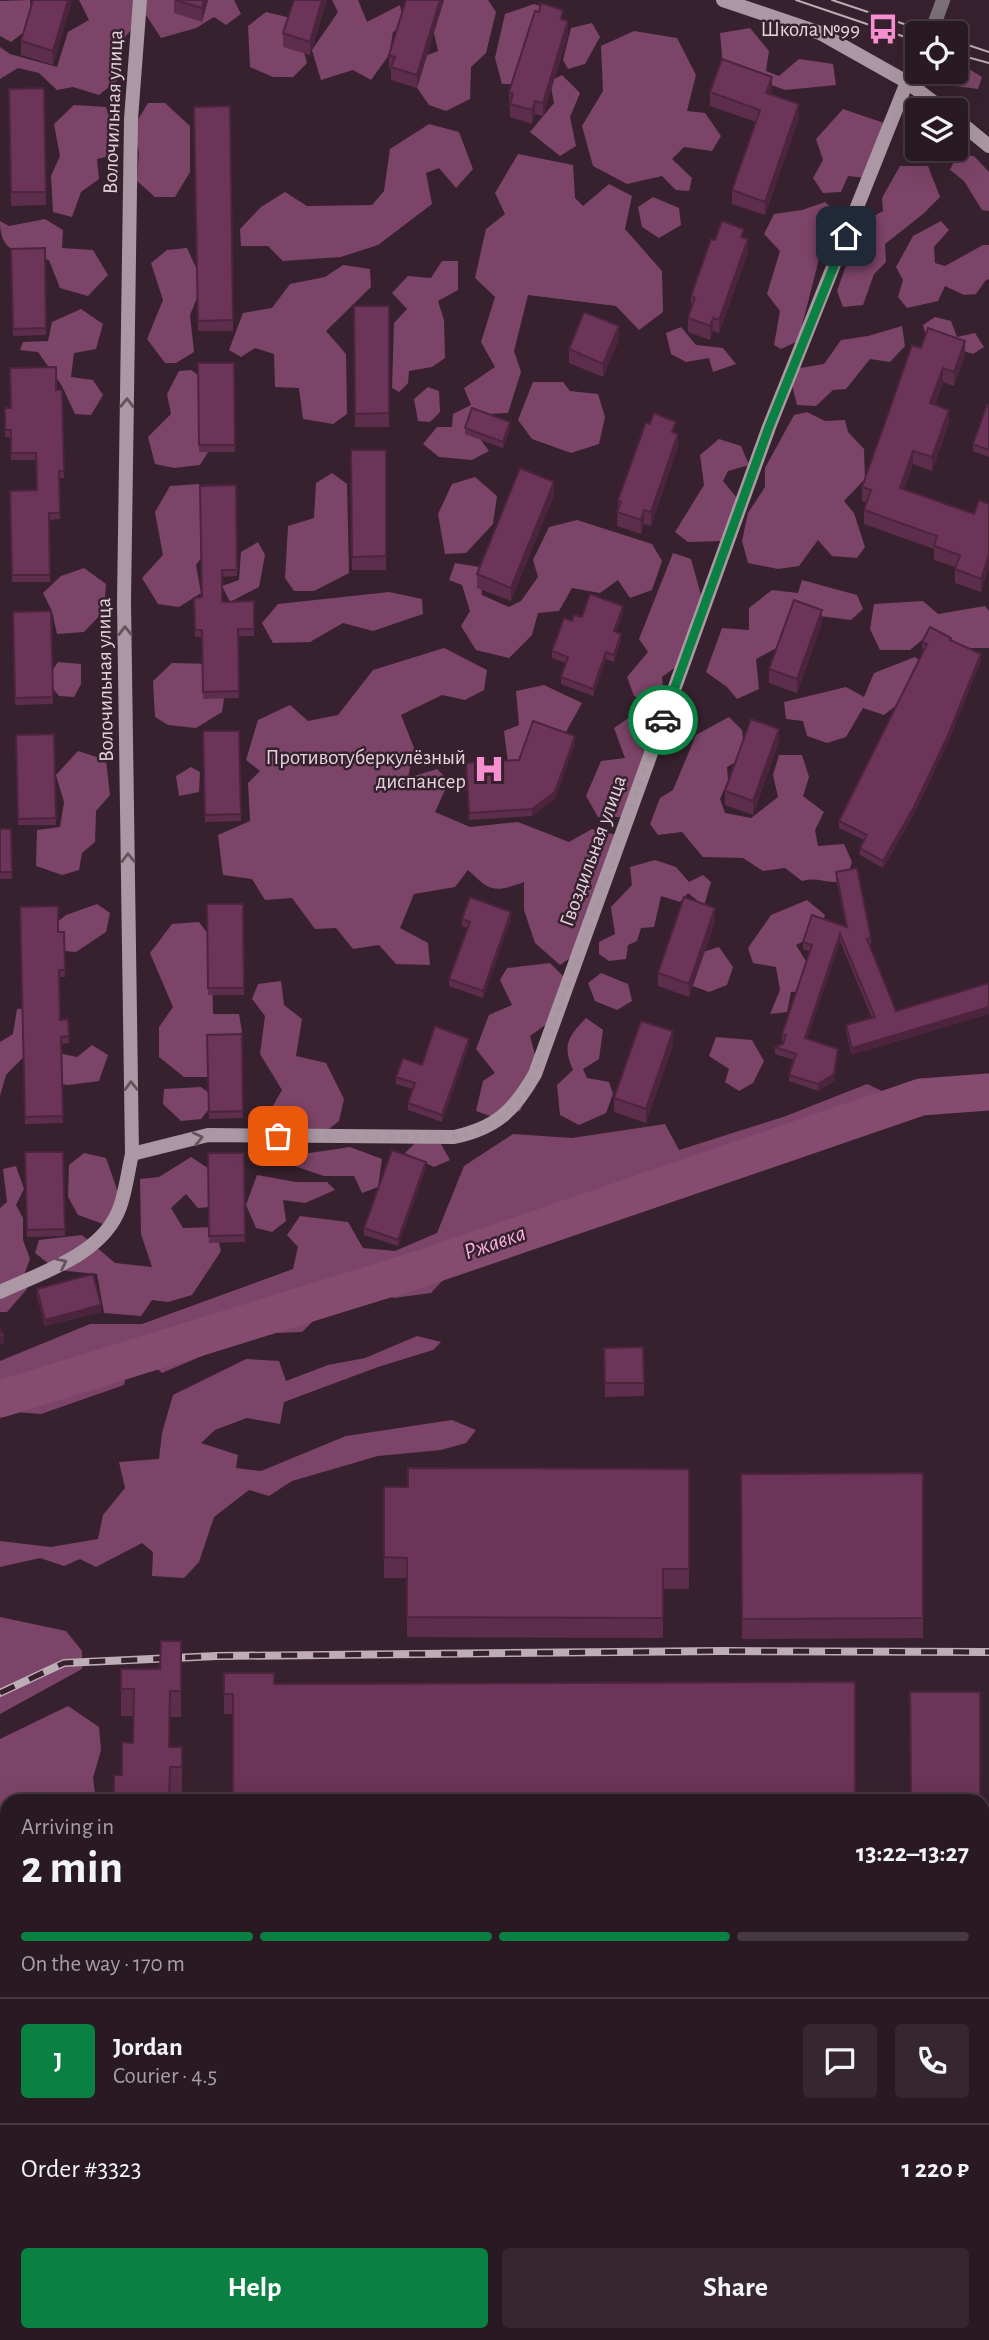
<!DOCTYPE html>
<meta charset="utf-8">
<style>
body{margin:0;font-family:"Alegreya Sans",sans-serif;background:#35262f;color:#f1f3f6;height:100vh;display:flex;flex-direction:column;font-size:26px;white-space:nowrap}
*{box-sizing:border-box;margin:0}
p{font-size:23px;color:#a5a0a5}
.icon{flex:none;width:38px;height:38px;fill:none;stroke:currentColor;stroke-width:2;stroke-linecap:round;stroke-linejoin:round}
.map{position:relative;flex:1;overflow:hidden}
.panel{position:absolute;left:0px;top:1794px;width:990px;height:548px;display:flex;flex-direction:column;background:#291922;border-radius:21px 21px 0 0;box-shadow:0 7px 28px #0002,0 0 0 2px #453840}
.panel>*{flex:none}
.tools{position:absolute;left:905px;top:21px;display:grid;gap:14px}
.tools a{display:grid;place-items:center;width:63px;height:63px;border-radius:7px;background:#291922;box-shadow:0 7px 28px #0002,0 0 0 2px #453840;font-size:35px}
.pin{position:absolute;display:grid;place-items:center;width:60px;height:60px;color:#fff;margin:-30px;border-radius:14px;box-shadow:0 4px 10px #0006}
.courier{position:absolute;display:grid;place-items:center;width:70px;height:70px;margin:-35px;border:5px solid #0b8043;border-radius:50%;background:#fff;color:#222;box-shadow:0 2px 9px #0007}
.headline em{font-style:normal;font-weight:700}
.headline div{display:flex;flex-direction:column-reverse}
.headline{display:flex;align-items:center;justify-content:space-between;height:119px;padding:0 21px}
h1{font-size:46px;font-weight:700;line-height:52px}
.bar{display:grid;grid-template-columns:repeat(4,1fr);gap:10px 7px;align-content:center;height:84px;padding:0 21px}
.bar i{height:9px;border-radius:5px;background:#453840}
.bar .active{background:#0b8043}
.bar p{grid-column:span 4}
.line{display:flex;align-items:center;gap:18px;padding:0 21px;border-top:2px solid #453840}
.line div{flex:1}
.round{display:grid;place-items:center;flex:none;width:74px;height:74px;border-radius:7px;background:#35262f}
.button{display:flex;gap:14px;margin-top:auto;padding:14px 21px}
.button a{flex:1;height:80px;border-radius:7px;background:#0b8043;color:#fff;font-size:28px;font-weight:700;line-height:80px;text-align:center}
.button a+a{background:#35262f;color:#f1f3f6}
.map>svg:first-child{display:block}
.green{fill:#4f2c42}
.forest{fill:#7c4468}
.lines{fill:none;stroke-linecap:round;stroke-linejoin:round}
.river{stroke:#854c70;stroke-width:37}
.street{stroke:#7c7077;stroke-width:14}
.secondary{stroke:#ac98a4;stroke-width:14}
.tram{stroke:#bdadb6;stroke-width:2}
.rail-casing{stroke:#bdadb6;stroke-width:8}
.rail{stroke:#37212e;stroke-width:5;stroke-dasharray:16;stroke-linecap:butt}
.wall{fill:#5d2d4c}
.shaded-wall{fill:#4c243e}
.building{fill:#6c3458;stroke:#4c243e;stroke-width:2}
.oneway{stroke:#66515d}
.done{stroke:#a7959f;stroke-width:7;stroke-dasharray:0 12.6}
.route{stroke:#0b8043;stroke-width:9}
.labels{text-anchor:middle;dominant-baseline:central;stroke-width:5;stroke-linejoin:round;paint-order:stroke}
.poi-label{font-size:21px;fill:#e3d4dc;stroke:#37212e;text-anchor:end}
.street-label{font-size:21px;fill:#e3d4dc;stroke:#37212e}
.water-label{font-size:23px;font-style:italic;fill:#f9b3dd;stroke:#37212e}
</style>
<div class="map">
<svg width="989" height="2340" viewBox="0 0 989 2340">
<rect width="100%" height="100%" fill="#37212e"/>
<!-- green -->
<path class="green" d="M0 2064 7 2065V2334L83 2335V2340H0Z"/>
<!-- forest -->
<path class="forest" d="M30 0 33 25 11 42 0 36V1Z
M79 0H134L131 30 118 45 122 57 121 77 99 95 73 87 57 90 39 73 18 68 0 79V47L10 54 57 67 68 32 89 20Z
M144 0H234L241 14 226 25 214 17 196 28 161 38 142 9Z
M332 0H358L367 22 400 5 404 26 393 32 389 55 371 80 353 70 321 80 312 50 338 12Z
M437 0H488L496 12 486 53 471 67 470 99 446 111 429 105 413 82 420 58 438 51 431 20Z
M534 4 546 8 529 84H502L495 58 505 14Z
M266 12 295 19 307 63 293 77H273L250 67 248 26Z
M592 23 600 37 585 64 568 69 563 60 571 28Z
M750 28 769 51 766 71 779 76 799 59 833 64 836 85 785 90 723 67 720 33Z
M634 31 677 38 696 75 687 111 705 113 721 136 712 151 684 147 672 159 692 178 689 191 676 190 662 176 627 184 593 166 582 126 603 91 601 46Z
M956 61 982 77 978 89 940 84 927 76 926 72H956Z
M562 75 580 93 570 117 576 146 560 156 530 132 554 103 550 81Z
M148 103H165L190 126V172L175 197H155L137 181 139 153 134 126Z
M74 105 106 107 115 135 110 156 97 159 99 179 81 192 72 217 53 212 51 176 60 156 54 124Z
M843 109 884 123 875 179 848 176 841 192 823 193 813 178 823 160 816 139Z
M429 124 459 132 473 169 456 188 439 168 426 173 432 204 378 245 341 257 283 261 268 246H241L240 229 261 207 285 192 307 206 372 205 384 191 390 149Z
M518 154 573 165 575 198 583 206 609 184 632 196 625 229 662 271 663 312 639 330 616 306 528 295 514 351 521 372 508 413 488 414 475 432 489 451 472 460 439 457 423 444 437 427H452L453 414 471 405 464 388 495 367 481 342 495 297 475 278 486 229 505 214 495 193Z
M957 155 974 156 989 172V211L982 210 964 181 950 170Z
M900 166H928L940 197 923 214 885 244 886 262 874 274 863 305 843 307 837 291 848 260 860 256 867 220 883 211 882 198Z
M653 197 679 208 681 225 659 238 642 227 638 207Z
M825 202 846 220 837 248 819 259 798 341 781 349 774 345 780 311 767 294 780 251 764 234 774 214 802 210Z
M45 219 63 230 62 248 93 250 108 275 88 296 60 288 49 260C21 252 0 255 0 221L9 226Z
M941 221 949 230 934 247 935 263 945 266 983 245H989V279L985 281 976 294 964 295 945 286 938 301 907 308 898 297 903 280 896 267 913 236Z
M187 248 203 283 190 315 194 352 176 363H165L147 339 163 300 151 263 167 250Z
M442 261H458V290L438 301 444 320 445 358 432 367 409 371 408 383 399 392 392 388 394 323 407 309 392 293 408 276 431 278Z
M343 265 370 269 371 287 326 331 346 354 347 414 333 424 303 419 299 388 275 387 274 354 255 348 241 357 229 350 243 313 272 308 290 284 325 277Z
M81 309 103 324 96 349 74 353 71 377 93 380 103 395 91 415 75 414 62 386 38 352 20 350 23 342 48 341 52 322Z
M935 317 951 321 957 337 975 333 984 347 973 354 927 339 923 325Z
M902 326 905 346 890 362 870 359 846 389 833 390 816 406 797 405 791 381 800 368 824 364 841 340 868 336Z
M681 327 696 345 723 348 736 364 713 372 709 358 686 362 671 354 666 333Z
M191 370 213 386V444L200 465 174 468 155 464 148 437 171 414 167 394 179 371Z
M533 382H563L570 391 598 394 605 417 599 444 571 453 532 439 518 420Z
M428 387 439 391 440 412 430 422 418 421 414 399Z
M807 412 825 421 845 420 848 432 864 449 865 479 844 501 854 513 865 547 857 558 832 556 818 540 799 566 778 569 748 563 742 541 748 513 765 487V468L794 415Z
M719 439 741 446 749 465 728 471 723 481 737 498 724 541 688 542 675 532 704 485 700 455Z
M332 473 347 484 349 573 314 591H294L285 578 288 526 314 518 316 483Z
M475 477 497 496 493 524 466 553 445 554 438 514 452 484Z
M199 484 211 514 207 550 196 565 201 593 179 607 158 604 142 578 163 555 155 512 170 486Z
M577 520 652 544 662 561 652 590 630 598 618 580 600 593 572 588 559 611 538 613 532 635 509 658 476 650 461 626 470 611 462 585 449 580 455 563 479 567 482 595 509 607 521 601 538 577 533 560 549 527Z
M258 542 265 555 259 587 230 602 222 586 239 580 241 552Z
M673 553 691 559 702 599 677 666 662 677 664 698 648 702 634 696 627 677 648 652 639 639Z
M84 568 106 584 104 611 84 632 57 634 52 611 43 593 61 576Z
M802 580 857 595 863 609 851 620 811 615 788 642 756 659 759 689 737 699 727 687 706 672 722 628 749 630V608L772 590 798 593Z
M389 592 422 599 423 614 373 631 343 623 310 642 273 643 262 623 278 604Z
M923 601 938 614 985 606 989 611V648H965L933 631 910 650H880L870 629 874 604Z
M444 648 487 670 484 690 465 700 442 695 401 715 414 748 408 778 437 769 449 781 435 812 470 827 518 822 569 842 592 829 617 835 573 956 560 965 535 943 524 910V882C494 893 491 892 468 870L455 887 414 894 400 928 428 943 430 965 396 964 379 945 353 949 336 928 315 929 292 898 265 900 252 879 223 875 218 835 250 821 248 783 260 771 246 760 258 720 290 705 308 721 338 715 373 670Z
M915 657 926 665 913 692 884 715 863 708 846 737 827 743 807 736 803 721 786 719 784 702 846 687 864 697 874 673Z
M58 662 81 664V684L74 697 59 696 46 680Z
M172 663 212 664 226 684 222 712 196 728 168 725 155 717 153 681Z
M544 685 582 703 557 748 527 769 508 762 504 731 519 725 516 691Z
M640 710 656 719 632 817H598L586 796 601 761 625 758 614 728Z
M729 717 742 730 745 757 727 767 728 780 720 799 725 813 751 818 778 797 773 775 779 755H802L809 777 803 796 824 812 815 830 818 846 844 844 852 862 846 880C826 886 822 876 802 881L785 868 763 871 743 858 703 857 682 832 658 835 650 824 660 798 673 790 696 735Z
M78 751 106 760 110 795 96 811 95 842 82 853 79 870 62 875 36 866 37 830 60 827 64 802 56 775Z
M191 767 200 772 199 792 179 796 176 776Z
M655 860 676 867 689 882 703 875 711 882 704 906 688 893 680 902 661 896 654 927 641 928 637 941 628 945 626 959 609 961 599 954V942L615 934 611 907 632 885 630 867Z
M807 900 825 915 819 934 796 945 814 974 806 991 791 992 787 1012 770 1014 780 990 776 967 753 963 748 948 771 915Z
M97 904 110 913 106 932 76 952 53 950 45 932 66 915Z
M199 922 220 950 212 970 213 1014H239L242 1032 219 1050 217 1077H184L159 1057V1027L173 1007 150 953 172 924Z
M719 947 733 967 727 985 709 992 687 984 693 955Z
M550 963 563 976 562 1013 530 1036 539 1070 520 1111 493 1117 476 1111 483 1081 495 1073 476 1049 489 1015 512 1005 500 980 507 968Z
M601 973 628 984 632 1001 617 1010 595 1001 588 983Z
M281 981 284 1005 302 1019 296 1056 326 1063 344 1099 339 1121 325 1132 284 1131 267 1116 282 1090 260 1054 265 1016 252 999 258 984Z
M59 1006 40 1040 6 1075 0 1096V1042L13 1034 17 1009Z
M586 1018 603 1030 599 1059 583 1069 587 1078 609 1082 613 1094 606 1113 579 1125 560 1115 557 1085 573 1070C562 1045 568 1037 586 1018Z
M716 1037 752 1040 764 1061 753 1083 739 1091 725 1082 729 1069 709 1056Z
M92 1045 108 1055 99 1081 68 1085 49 1082V1051L77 1057Z
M867 1084 893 1096 890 1110 791 1147 621 1204 592 1205 555 1227 465 1256 431 1293 394 1298 375 1290 337 1298 302 1332 254 1334 162 1373 145 1358 129 1363 124 1385 41 1414 14 1412 0 1418V1361L90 1324H142L293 1269 298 1247 287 1235 300 1216 348 1222 363 1248 395 1251 437 1233 464 1166 513 1134 572 1138 665 1124 679 1150 786 1116Z
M201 1087 217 1099 201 1119 181 1121 163 1104 164 1089Z
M415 1143 441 1144 450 1160 434 1167 405 1153Z
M350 1147 382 1159 378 1187 362 1193 354 1176H324L294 1166 296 1155Z
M84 1153 106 1158 119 1195 106 1225 78 1215 68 1197 69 1165Z
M191 1157 220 1176 222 1206 198 1208 186 1194 171 1208 183 1228 215 1227 221 1251 192 1295 168 1302 152 1300 141 1316 104 1313 97 1274 57 1270 35 1253 39 1240 82 1235 115 1263 152 1267 141 1234 140 1179 159 1177Z
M16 1166 24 1189 16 1205 23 1218V1240L30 1259 24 1275 27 1289 7 1312H0V1208L7 1202 3 1169Z
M257 1175 296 1182H327L335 1190 305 1203 283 1200 286 1221 272 1232 256 1228 246 1205Z
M417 1336 441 1342 433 1350 378 1367 284 1402 280 1424 247 1418 215 1430 201 1443 238 1455 236 1468 261 1471 346 1436 452 1420 476 1430 466 1443 441 1450 378 1456 292 1481 269 1496 249 1490 214 1517 199 1562 184 1578 152 1576 153 1552 142 1543 96 1567 80 1559 64 1566 40 1558 0 1567V1541L51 1547 98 1539 103 1515 125 1488 119 1462 159 1459 162 1433 173 1395 246 1359 279 1361 286 1381 328 1365 365 1358Z
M0 1617 66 1631 82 1651V1669L0 1714Z
M68 1706 99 1727 101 1750 93 1778 96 1801H7V1860L0 1853V1739Z
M7 2068V2171L0 2168V2069Z
M239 2334 351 2335 352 2340H238Z"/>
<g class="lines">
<!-- river -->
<path class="river" d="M0 1399 420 1269 921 1097 989 1092"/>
<!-- street -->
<path class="street" d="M931 33 943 0
M907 82 917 64"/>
<!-- secondary -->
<path class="secondary" d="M723 0 820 33 907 82 944 110
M956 119 989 146
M132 1154 208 1135 454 1137C496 1128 514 1111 535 1074L769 427 907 82
M0 1292C42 1272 103 1255 120 1207 126 1190 128 1171 132 1154L124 602 131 119 140 0"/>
<!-- tram -->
<path class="tram" d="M796 0 917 41
M832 0 931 33
M956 41 989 52
M956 54 989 63"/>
<!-- rail casing -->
<g class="rail-casing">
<path id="rail" d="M0 1693 64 1663 217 1656 723 1651 989 1652"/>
</g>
<!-- rail -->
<use href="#rail" class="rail"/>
</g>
<!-- wall -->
<path class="wall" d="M33 0H72L53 65 21 55V41Z
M174 0H208L202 22 174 13Z
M294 0H327L310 55 283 47V33Z
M444 0 417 88 391 80V70L389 69V55Z
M563 19 568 35 543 116 535 114 532 124 510 117 509 92Z
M44 88 46 205 11 206 9 89Z
M772 91 770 94 799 118 765 215 732 204V190L756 122 710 106V92Z
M194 107 233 320V331H198Z
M744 238 748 253 719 333 713 331 710 340 688 332V318L691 310V296L715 240Z
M45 248 46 335 13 336 11 249Z
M354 306H389V427H355Z
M619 340 603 377 569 363V349Z
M921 348 965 355 954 386 943 382 935 405 949 423 932 471 913 464 904 490 974 514 989 504 981 592 955 583V567L934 560V549L864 524V510L867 502 862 501V487Z
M198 363H234L235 452H199Z
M56 390H62L64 478H59L60 519 49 520 50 582H12L10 491 37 490 36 460H11V437H5V408H11Z
M989 405V457L973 451V444Z
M465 428 510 429 503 448 465 434Z
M676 433 678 447 651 526 644 524 641 534 617 526 618 500Z
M351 450H386V570H352Z
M236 485 237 576 222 577V602L254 629V636H238L239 698 203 699 202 637H195L194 598 202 597Z
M554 495 511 601 477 588V574Z
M51 611 53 704 15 705 13 612Z
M623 613 616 632 621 640 614 662 606 659 593 696 561 684V677L566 663 552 658V651L572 621 582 617Z
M822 623 797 693 769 683V669Z
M951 641 981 661 949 740 914 814 883 868 860 855V848L864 840 839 828V821L924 650 922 649V642Z
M203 731H239L241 821 205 822Z
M54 734 56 825H18L16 735Z
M779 742 753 815 725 805V791Z
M575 743 555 799 532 816 469 820 466 763 519 760Z
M0 829H11L12 879H0Z
M836 872 871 938V945H869L896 1011 852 1055 846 1032V1025L872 1018 840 941 807 1039 838 1056 834 1081 818 1091 789 1081V1075L794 1060 775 1054V1047L783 1044 784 1041H782V1034L810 952 803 949V942L846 927 836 879Z
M207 904H243L244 995H208Z
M20 907 58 932H64L65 977H59L60 1020 68 1019 69 1043 61 1044 63 1123 25 1124Z
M462 919H511L483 998 449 986V979L467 928 462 926Z
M715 922 689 997 658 986V973Z
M242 1034 243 1118 209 1119 207 1035Z
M469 1045 442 1122 408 1110V1103L413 1089 396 1084V1077Z
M673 1045 646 1123 614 1112V1098Z
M25 1152H63L65 1236 27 1237Z
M208 1153H244L245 1242 209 1243Z
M426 1168 398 1246 364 1235V1228Z
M37 1289 101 1312 45 1326 37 1296Z
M604 1348 644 1383V1396L605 1397Z
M689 1469V1589H663V1638L407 1637V1578H384V1557L408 1487Z
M923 1473V1638L742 1639 741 1474Z
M181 1641V1717H170V1747H182V1793H170L122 1775 133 1743V1716H121V1669H160Z
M224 1673H274L233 1714H224Z
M984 2226H989V2278H984Z
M158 2334V2340H116Z"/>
<!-- shaded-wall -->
<path class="shaded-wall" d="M68 0H72L53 65V51Z
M204 0H208L202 22V8Z
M322 0H327L310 55V42Z
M440 0H444L417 88V75Z
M568 21V35L543 116V103Z
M772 77V91L766 106V93Z
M535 101V114L532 124V110Z
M799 104V118L765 215V202Z
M748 239V253L719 333V320Z
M713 318V331L710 340V326Z
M619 326V340L603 377V364Z
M965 341V355L954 386V372Z
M943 368V382L930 417V403Z
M949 410V423L932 471V457Z
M510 422V429L503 448V442Z
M678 434V447L651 526V512Z
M913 451V464L900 502V488Z
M554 482V495L511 601V588Z
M644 510V524L641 534V520Z
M989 555V568L981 592V579Z
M623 606V613L614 638V631Z
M822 610V623L797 693V679Z
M621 634V640L614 662V655Z
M606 652V659L593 696V689Z
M981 654V661L949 740 914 814 883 868V861Z
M779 729V742L753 815V801Z
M575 736V743L555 799 532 816V809Z
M715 908V922L689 997V984Z
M511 912V919L483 998V991Z
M840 934V941L805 1045V1038Z
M989 1007V1014L852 1055V1048Z
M673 1031V1045L646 1123V1109Z
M469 1039V1045L442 1122V1115Z
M838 1049V1056L834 1081 818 1091V1084Z
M426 1162V1168L398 1246V1240Z
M101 1305V1312L45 1326V1320Z
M4 1336V1343L0 1345V1338Z"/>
<!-- building -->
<path class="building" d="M33 0H68L53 51 21 41Z
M175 0H204L202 8Z
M294 0H322L310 42 283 33Z
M406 0H440L417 75 391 67 395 57 389 55Z
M541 3 563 10 561 19 568 21 543 103 535 101 532 110 510 104 513 94 509 92 535 11 539 12Z
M722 59 772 77 766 93 799 104 765 202 732 190 760 110 710 92Z
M44 88 46 192H11L9 89Z
M230 106 233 320 198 321 194 107Z
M722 221 744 229 741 237 748 239 719 320 713 318 710 326 688 318 695 298 691 296 711 239 715 240Z
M45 248 46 328 13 329 11 249Z
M354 306H389V413L355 414Z
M584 312 619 326 603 364 569 349Z
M928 328 965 341 954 372 943 368 930 403 949 410 932 457 913 451 900 488 974 514 979 500 989 504V555L981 579 955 569 960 555 934 546 937 536 864 510 871 490 862 487 887 417 912 345 921 348Z
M198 363H234L235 445H199Z
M56 367V390H62L64 471H59L60 513H49L50 575H12L10 491 37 490 36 453H11V430H5V408H11L10 368Z
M987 405H989V450L973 444Z
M472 408 510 422 503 442 465 428Z
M654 413 676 422 672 432 678 434 651 512 644 510 641 520 617 512 621 502 618 500 646 422 650 424Z
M351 450H386V556L352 557Z
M520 468 554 482 511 588 477 574Z
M236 485 237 570H222V602L254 601V629H238L239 691 203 692 202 630H195L194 598 202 597 200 486Z
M590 594 623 606 614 631 621 634 614 655 606 652 593 689 561 677 568 657 552 651 564 618 572 621 574 615 582 617Z
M794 600 822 610 797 679 769 669Z
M51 611 53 697 15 698 13 612Z
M930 627 951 638 950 640 981 654 949 733 914 807 883 861 860 848 867 835 839 821 927 644 922 642Z
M751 719 779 729 753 801 725 791Z
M533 721 575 736 555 792 532 809 469 813 466 763 519 760Z
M203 731H239L241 814 205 815Z
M54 734 56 818 18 819 16 735Z
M0 829H11L12 872H0Z
M857 868 871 938 867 939 896 1011 989 983V1007L852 1048 846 1025 875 1017 840 934 805 1038 838 1049 834 1074 818 1084 789 1075 796 1054 775 1047 783 1044 786 1035 782 1034 812 945 803 942 812 915 847 927 836 872Z
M470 897 511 912 483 991 449 979 470 922 462 919Z
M684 897 715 908 689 984 658 973Z
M207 904H243L244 988H208Z
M58 906V932H64L65 970H59L60 1020 68 1019 69 1036 61 1037 63 1116 25 1117 20 907Z
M641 1021 673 1031 646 1109 614 1098Z
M435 1026 469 1039 442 1115 408 1103 415 1083 396 1077 403 1058 422 1065Z
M242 1034 243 1111 209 1112 207 1035Z
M392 1150 426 1162 398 1240 364 1228Z
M25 1152H63L65 1229 27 1230Z
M208 1153H244L245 1235 209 1236Z
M93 1274 101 1305 45 1320 37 1289Z
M0 1329 4 1336 0 1338Z
M643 1347 644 1383H605L604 1348Z
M408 1468 689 1469V1569H663V1618L407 1617V1558L384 1557V1487H408Z
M923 1473V1618L742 1619 741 1474Z
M161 1641H181V1691H170L169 1747H182V1767H170L169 1801H114V1775H122V1742L133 1743 134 1689H121V1669H160Z
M224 1673H274V1684L855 1682V1801H233V1694H224Z
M910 1692H980V1801H911Z
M984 2226H989V2258H984Z
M116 2334H158V2337H144V2340H116Z
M441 2334H976V2340H441Z"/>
<!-- one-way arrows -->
<defs><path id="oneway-chevron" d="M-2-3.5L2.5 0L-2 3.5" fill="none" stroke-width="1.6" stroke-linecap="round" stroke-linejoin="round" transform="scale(1.75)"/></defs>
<g class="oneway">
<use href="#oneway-chevron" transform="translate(127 403) rotate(-89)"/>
<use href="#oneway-chevron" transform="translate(125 631) rotate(-91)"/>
<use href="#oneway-chevron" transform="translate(128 858) rotate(-91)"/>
<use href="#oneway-chevron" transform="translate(131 1086) rotate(-91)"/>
<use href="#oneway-chevron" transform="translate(198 1138) rotate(-13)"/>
<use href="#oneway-chevron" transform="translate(62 1263) rotate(-26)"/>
</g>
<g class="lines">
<!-- done -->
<path class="done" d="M278 1136 454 1137C496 1128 514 1111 535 1074L663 720"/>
<!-- route -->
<path class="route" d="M663 720 769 427 846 236"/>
</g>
<!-- icons -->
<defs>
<g id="bus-bare" transform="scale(2.415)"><path d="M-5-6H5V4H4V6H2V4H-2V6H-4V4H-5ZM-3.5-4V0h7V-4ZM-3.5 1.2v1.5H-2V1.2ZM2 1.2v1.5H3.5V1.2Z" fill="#f690d0" stroke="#37212e" stroke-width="2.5" paint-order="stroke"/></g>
<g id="hospital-bare" transform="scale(2.415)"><path d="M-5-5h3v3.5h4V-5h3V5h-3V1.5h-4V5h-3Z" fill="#f690d0" stroke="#37212e" stroke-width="2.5" paint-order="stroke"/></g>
</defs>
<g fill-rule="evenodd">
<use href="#bus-bare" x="883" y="29"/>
<use href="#hospital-bare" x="489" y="769"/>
</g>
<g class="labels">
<!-- poi labels -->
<g class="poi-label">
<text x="860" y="29">Школа №99</text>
<text x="466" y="757">Противотуберкулёзный<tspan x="466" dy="24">диспансер</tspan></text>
</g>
<!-- street labels -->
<g class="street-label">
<text transform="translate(113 112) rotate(-88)">Волочильная улица</text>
<text transform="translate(105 680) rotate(-91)">Волочильная улица</text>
<text transform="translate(593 851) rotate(-70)">Гвоздильная улица</text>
</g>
<!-- water labels -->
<g class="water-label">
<text transform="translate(495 1243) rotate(-19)">Ржавка</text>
</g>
</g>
</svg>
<div class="tools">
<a><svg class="icon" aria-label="locate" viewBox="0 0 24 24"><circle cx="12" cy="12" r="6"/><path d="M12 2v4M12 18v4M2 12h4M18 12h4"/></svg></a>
<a><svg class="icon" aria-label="layers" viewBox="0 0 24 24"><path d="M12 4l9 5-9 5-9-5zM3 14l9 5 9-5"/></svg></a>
</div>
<div class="pin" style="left:278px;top:1136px;background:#ea580c"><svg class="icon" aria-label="bag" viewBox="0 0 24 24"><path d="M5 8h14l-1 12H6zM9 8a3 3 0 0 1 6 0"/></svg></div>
<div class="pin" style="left:846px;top:236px;background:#1f2937"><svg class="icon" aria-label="home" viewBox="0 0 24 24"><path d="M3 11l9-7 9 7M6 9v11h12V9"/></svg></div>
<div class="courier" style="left:663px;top:720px"><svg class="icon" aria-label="car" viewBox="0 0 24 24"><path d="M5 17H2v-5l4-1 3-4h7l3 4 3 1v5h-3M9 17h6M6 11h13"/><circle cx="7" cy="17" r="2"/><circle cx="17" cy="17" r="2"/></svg></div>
<section class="panel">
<div class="headline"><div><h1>2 min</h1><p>Arriving in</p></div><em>13:22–13:27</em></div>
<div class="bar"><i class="active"></i><i class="active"></i><i class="active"></i><i></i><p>On the way · 170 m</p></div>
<div class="line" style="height:126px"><b class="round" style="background:#0b8043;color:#fff">J</b><div><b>Jordan</b><p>Courier · 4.5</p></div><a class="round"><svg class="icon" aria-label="chat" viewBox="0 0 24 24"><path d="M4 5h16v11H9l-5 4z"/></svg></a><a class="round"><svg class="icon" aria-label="phone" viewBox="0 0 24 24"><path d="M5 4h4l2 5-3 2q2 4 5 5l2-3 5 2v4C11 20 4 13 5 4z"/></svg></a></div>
<div class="line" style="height:91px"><div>Order #3323</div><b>1 220 ₽</b></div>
<div class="button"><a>Help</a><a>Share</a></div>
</section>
</div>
